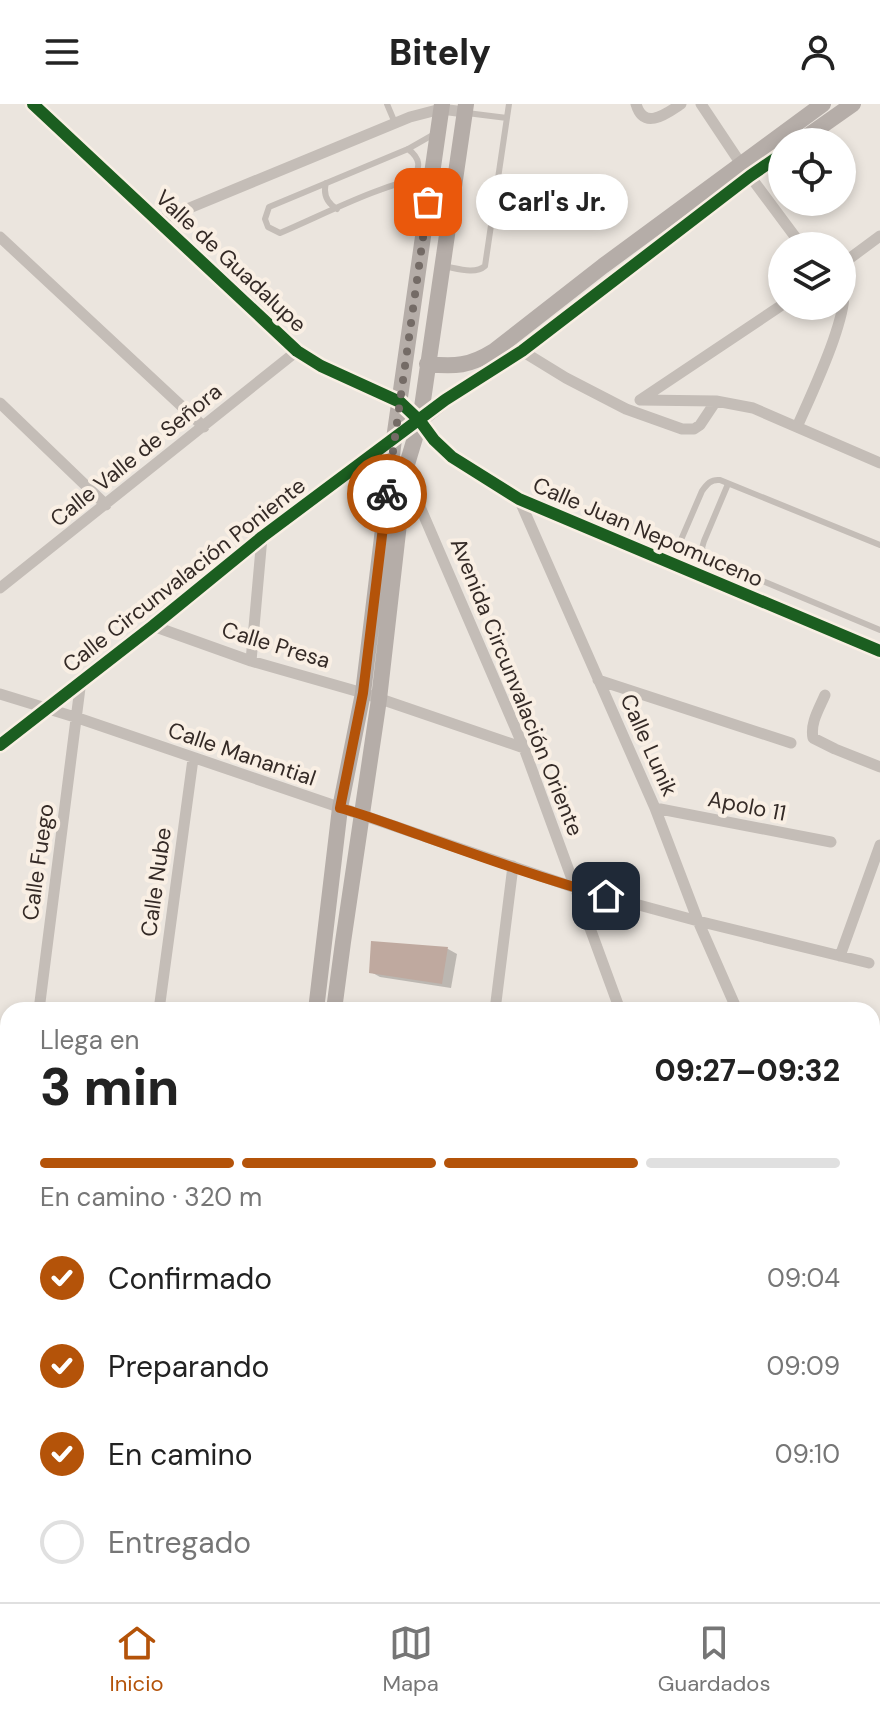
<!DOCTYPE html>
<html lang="es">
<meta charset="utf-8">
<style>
body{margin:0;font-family:"DM Sans",sans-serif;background:#f6f6f6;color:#222;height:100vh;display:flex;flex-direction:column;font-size:30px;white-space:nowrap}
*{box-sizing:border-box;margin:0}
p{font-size:26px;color:#767676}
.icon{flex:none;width:44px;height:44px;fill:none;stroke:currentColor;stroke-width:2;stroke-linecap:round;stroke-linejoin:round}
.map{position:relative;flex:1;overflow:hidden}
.details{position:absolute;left:0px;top:898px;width:880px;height:600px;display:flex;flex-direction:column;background:#fff;border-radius:24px 24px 0 0;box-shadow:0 4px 12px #0003}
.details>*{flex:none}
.tools{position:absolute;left:768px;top:24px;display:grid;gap:16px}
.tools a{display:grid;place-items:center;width:88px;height:88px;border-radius:50%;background:#fff;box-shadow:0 4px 12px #0003;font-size:40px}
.pin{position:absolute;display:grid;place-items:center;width:68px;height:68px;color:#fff;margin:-34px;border-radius:16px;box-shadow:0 4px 12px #0006}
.courier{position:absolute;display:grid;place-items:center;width:80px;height:80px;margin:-40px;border:6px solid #b45309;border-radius:50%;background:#fff;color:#222;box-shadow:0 2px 10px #0007}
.bubble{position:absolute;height:56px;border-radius:28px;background:#fff;box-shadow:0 4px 12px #0003;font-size:26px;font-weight:800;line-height:56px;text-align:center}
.summary em{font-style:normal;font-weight:800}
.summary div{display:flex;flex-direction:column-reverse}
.summary{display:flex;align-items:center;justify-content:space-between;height:136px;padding:0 40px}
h1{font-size:52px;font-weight:800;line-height:60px}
.bar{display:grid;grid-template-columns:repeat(4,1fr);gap:12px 8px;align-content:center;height:96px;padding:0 40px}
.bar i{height:10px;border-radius:6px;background:#e0e0e0}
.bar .selected{background:#b45309}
.bar p{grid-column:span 4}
ol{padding:0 40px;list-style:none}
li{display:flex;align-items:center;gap:24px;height:88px}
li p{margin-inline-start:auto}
li .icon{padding:8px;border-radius:50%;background:#b45309;color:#fff;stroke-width:4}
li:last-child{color:#767676}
li i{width:44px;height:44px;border:4px solid #e0e0e0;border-radius:50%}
header{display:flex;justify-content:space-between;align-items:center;height:104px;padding:0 40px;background:#fff;font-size:36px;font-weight:800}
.dock{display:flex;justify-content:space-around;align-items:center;height:112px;border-top:2px solid #e0e0e0;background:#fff;font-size:22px;color:#767676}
.dock a{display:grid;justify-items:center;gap:4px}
.dock .selected{color:#b45309}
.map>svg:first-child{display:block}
.shadow{fill:#0003}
.building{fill:#bfa99f}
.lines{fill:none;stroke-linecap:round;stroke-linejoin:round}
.lane{stroke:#c4bdb7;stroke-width:6}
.street{stroke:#c4bdb7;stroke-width:11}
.secondary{stroke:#b5ada8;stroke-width:16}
.cycleway-casing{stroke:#f9efe4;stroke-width:17}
.cycleway{stroke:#1b5e20;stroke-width:12}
.done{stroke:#746b66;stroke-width:8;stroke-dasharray:0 14.4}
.route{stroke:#b45309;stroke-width:10}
.labels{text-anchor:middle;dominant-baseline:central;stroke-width:8;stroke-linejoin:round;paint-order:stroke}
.street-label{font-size:22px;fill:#342a26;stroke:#f9efe4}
</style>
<header><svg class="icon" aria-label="menu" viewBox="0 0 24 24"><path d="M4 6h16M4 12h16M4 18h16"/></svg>Bitely<svg class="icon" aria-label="person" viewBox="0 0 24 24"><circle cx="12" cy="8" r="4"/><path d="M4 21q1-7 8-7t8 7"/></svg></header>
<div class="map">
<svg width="880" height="1498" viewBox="0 0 880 1498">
<rect width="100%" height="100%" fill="#ebe5de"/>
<!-- shadow -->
<path class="shadow" d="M373 839 448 845 457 850 451 884 380 873 371 868Z"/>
<!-- building -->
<path class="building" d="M371 837 448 843 442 880 369 869Z"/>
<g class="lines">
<!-- lane -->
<path class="lane" d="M387 0 395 19
M467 9 507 14
M408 45C420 54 422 64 411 75
M432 71C379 81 329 108 280 129L268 123 265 115 269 103 408 45 436 29
M326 79C323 90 327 99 337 105
M443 162C456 164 475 171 485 162L509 0
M728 380 704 437 702 444 705 453 880 526
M671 459 702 387C707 380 711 375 720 376L880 441"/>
<!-- street -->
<path class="street" d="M33 0 297 247 321 262 400 298 420 317 434 336 452 353 519 395 880 547
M636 0C644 27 666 10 681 0
M701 0 741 60 802 142
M158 117 410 13 441 5 465 8
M0 133 204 323
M842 160 880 132
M522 247 566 274 626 305 682 325H694L700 321 716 297
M640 296 716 297 753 304 880 359
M640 296 782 201
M0 299 106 401
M797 323C809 295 855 201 842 177
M405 368 524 644 620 906
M519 395 655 704 698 817 737 906
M0 484 297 247
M153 522 251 557 363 589 524 644
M251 557 262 433
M598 576 791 639
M0 590 78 614 576 784 698 817 869 859
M825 591C819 605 810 619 813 634L835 645 880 663
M0 641 153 522 262 433 394 335
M655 704 831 738
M840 852 880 741
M39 906 81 576
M159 906 193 655
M495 906 513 762
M872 972H880
M0 1206 8 1141
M83 1490 85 1498
M431 1490 434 1498
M551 1490 554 1498
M674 1490 677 1498
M807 1490V1498"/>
<!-- secondary -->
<path class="secondary" d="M799 38 853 0
M427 260C455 263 470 262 494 247L603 162 823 0
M415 320 445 296 522 247 750 72 782 50
M316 906 340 704 363 589 394 335 442 0
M334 906 343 838 379 595 405 367 420 317 466 0
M0 1054 8 1056
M0 1086 8 1087
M872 1266 880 1267
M872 1297 880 1298
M872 1464H880
M199 1490 202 1498
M180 1498 190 1490
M301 1498 304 1490"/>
<!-- cycleway casing -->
<g class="cycleway-casing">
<path id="cycleway" d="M33 0 297 247 321 262 400 298 420 317 434 336 452 353 519 395 880 547
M0 641 153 522 262 433 445 296 522 247 750 72 782 50"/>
</g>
<!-- cycleway -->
<use href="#cycleway" class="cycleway"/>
</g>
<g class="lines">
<!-- done -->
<path class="done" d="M387 390 428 98"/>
<!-- route -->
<path class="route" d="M387 390 363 589 340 704C366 711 391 721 417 730 479 752 543 775 606 792"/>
</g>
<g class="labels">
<!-- street labels -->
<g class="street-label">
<text transform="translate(231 157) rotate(43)">Valle de Guadalupe</text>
<text transform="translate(136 351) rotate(-39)">Calle Valle de Señora</text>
<text transform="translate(648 428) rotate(23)">Calle Juan Nepomuceno</text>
<text transform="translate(184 471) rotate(-38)">Calle Circunvalación Poniente</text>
<text transform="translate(276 541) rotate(17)">Calle Presa</text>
<text transform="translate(517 583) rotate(68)">Avenida Circunvalación Oriente</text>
<text transform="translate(649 641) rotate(66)">Calle Lunik</text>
<text transform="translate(242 650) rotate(19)">Calle Manantial</text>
<text transform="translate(747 702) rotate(11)">Apolo 11</text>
<text transform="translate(38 758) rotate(-82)">Calle Fuego</text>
<text transform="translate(156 778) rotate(-82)">Calle Nube</text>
</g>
</g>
</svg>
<div class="tools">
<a><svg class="icon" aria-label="locate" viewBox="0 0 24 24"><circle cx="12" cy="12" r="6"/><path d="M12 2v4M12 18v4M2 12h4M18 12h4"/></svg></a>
<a><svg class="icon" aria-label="layers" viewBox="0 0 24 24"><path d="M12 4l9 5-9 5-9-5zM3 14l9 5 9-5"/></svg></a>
</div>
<div class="pin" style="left:428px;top:98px;background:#ea580c"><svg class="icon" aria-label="bag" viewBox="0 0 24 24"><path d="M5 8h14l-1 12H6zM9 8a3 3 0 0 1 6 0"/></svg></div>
<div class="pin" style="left:606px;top:792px;background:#1f2937"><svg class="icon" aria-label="home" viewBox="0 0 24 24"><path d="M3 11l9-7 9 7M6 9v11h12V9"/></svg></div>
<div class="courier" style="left:387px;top:390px"><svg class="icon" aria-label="bike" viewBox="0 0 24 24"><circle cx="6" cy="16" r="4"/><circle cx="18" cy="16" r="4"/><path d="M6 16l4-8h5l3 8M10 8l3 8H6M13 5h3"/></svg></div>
<div class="bubble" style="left:476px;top:70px;width:152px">Carl's Jr.</div>
<section class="details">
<div class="summary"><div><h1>3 min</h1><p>Llega en</p></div><em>09:27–09:32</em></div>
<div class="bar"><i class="selected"></i><i class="selected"></i><i class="selected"></i><i></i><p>En camino · 320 m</p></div>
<ol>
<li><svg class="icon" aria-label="check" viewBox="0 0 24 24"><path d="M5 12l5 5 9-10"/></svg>Confirmado<p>09:04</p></li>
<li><svg class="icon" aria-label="check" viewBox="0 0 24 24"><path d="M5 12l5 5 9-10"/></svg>Preparando<p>09:09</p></li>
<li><svg class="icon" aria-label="check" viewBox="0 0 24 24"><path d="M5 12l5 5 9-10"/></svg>En camino<p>09:10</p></li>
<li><i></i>Entregado</li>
</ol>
</section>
</div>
<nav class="dock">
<a class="selected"><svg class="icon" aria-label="home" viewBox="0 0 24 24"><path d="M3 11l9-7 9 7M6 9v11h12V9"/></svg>Inicio</a>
<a><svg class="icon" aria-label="map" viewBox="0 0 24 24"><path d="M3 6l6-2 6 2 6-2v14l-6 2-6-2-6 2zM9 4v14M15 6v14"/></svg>Mapa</a>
<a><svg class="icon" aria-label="saved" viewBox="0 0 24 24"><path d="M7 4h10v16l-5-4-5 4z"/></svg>Guardados</a>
</nav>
